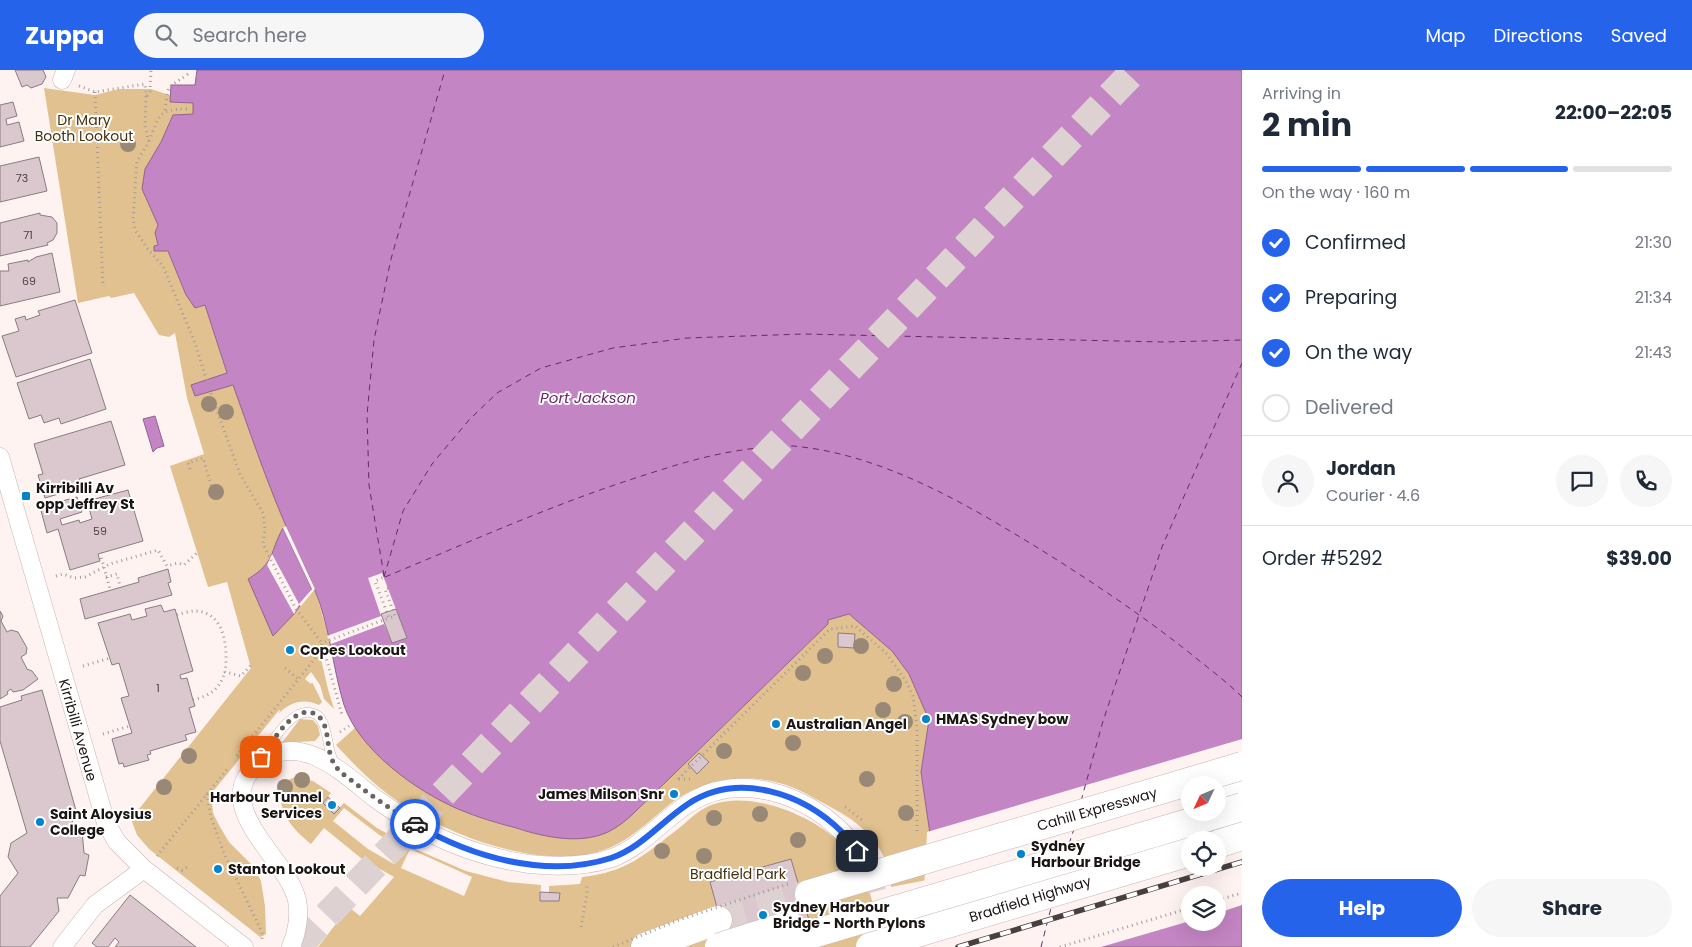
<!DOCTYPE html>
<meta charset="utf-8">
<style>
body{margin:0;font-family:Poppins,sans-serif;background:#f6f6f7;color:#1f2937;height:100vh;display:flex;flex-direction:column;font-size:19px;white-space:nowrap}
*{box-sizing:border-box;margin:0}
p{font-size:16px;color:#747a83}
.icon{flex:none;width:28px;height:28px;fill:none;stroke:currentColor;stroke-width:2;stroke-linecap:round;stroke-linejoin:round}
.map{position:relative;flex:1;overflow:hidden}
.drawer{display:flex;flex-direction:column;background:#fff;width:450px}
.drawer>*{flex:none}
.needle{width:32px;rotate:226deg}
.buttons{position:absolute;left:1181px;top:706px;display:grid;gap:10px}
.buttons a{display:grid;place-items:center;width:45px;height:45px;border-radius:50%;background:#fff;box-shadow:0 5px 20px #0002;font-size:25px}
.pin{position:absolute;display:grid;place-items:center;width:42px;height:42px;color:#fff;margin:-21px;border-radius:10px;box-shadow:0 2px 8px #0006}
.courier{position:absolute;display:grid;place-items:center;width:50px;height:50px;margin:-25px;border:4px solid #2563eb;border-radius:50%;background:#fff;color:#222;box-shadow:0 1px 6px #0007}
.head em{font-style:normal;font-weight:700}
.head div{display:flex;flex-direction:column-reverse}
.head{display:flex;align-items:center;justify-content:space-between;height:85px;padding:0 20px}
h1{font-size:32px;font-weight:700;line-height:38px}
.bar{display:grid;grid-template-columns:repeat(4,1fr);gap:8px 5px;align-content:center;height:60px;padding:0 20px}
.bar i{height:6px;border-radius:4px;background:#e0e1e3}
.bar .active{background:#2563eb}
.bar p{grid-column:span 4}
.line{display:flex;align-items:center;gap:12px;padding:0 20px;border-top:1px solid #e0e1e3}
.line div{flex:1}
.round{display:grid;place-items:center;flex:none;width:52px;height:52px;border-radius:26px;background:#f6f6f7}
ol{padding:0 20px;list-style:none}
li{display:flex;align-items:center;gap:15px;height:55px}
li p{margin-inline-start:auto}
li .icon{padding:5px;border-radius:50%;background:#2563eb;color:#fff;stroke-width:4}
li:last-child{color:#747a83}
li i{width:28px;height:28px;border:2px solid #e0e1e3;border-radius:50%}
.action{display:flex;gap:10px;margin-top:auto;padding:10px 20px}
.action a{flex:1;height:58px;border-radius:30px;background:#2563eb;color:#fff;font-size:20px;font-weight:700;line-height:58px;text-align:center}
.action a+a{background:#f6f6f7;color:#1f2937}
header{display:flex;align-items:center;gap:30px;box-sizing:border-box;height:70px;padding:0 25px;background:#2563eb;color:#fff}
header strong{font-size:24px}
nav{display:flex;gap:28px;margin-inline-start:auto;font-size:18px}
.search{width:350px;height:45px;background:#f6f6f7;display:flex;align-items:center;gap:12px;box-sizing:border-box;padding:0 18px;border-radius:28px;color:#747a83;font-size:19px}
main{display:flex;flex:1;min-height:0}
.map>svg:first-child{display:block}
.green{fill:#e1c18f;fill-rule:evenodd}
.water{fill:#c385c3;stroke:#91638e;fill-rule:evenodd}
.pier{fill:#fff3f2;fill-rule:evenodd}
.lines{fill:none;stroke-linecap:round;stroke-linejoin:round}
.ferry{stroke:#6f2570;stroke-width:1;stroke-dasharray:6 5;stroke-linecap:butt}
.building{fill:#dac8ce;stroke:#8b7b81}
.street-tunnel{stroke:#ddd2d1;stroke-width:18;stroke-dasharray:18 9;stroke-linecap:butt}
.highway-tunnel{stroke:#ddd2d1;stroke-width:28;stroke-dasharray:28 14;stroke-linecap:butt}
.lane-casing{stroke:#c7b4b3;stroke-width:10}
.street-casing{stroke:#c7b4b3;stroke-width:19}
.highway-casing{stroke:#c7b4b3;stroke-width:29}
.path{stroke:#a59b9a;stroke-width:3;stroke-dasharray:1 4;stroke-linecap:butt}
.lane{stroke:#fff;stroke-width:9}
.street{stroke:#fff;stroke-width:18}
.highway{stroke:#fff;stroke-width:28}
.rail-casing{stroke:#48403f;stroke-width:5.5}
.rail{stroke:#fff;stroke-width:4;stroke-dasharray:11;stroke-linecap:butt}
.highway-bridge-casing{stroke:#c7b4b3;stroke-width:29;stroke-linecap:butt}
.path-bridge{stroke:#a59b9a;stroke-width:3;stroke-dasharray:1 4;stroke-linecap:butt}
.highway-bridge{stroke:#fff;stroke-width:28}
.tree{fill:#998875}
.done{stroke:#6b6362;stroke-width:5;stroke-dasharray:0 9}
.route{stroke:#2563eb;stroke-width:6}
.poi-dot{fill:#0184cb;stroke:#fff;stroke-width:2}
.labels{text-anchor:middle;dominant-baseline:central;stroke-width:4;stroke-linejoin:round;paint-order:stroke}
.number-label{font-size:11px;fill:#4b4242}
.park-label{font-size:14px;fill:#45310f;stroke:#fff}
.poi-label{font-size:14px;font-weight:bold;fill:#1b1514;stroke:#fff;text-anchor:start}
.street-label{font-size:14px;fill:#1b1514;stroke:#fff}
.water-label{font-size:15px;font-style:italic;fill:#6f2570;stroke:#fff}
</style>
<header>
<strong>Zuppa</strong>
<div class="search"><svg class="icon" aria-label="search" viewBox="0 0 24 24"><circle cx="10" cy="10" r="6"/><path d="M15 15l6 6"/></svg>Search here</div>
<nav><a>Map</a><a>Directions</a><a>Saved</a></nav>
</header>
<main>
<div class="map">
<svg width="1242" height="877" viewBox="0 0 1242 877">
<rect width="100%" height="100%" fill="#fff3f2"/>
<!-- green -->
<path class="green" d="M44 18 95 25 119 19H151L194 33 193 45 161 72 145 99 142 119 158 155 155 163 158 175 154 181H168L186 225 205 235 227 304 192 315 195 326 233 314 286 456 315 519 327 561 333 575 321 589 328 619 334 639 324 629 320 615 311 602 305 609 311 614 312 612 322 632 319 635C303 628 291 632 279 643L280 639 211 724 213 743 219 755 229 772 252 795 261 811 265 836 266 863 265 865 260 867 149 779 137 765 131 749 251 598 227 512 208 517 170 396 204 384 187 328 175 263 169 267 159 265 134 223 111 228 109 226 78 233Z
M849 544 892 581 909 604 929 650 921 702 930 764 927 810 891 817C889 780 866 756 834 739 821 732 808 724 794 718 753 701 703 707 669 735 637 761 619 782 575 786 523 791 454 766 410 739 382 723 358 699 336 675L356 657C373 683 390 693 414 711 423 718 432 726 442 731 477 750 554 774 593 766 609 763 622 752 635 742L828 554V550Z
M300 649 313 650 318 656 320 665 315 671 296 672 281 674Z
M295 707 313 711 331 723 323 733 334 743 344 733 377 758 415 779 466 801 508 812 541 815 540 831H559L560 823 549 822V816L580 814 582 807C627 802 644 785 678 759 687 752 695 743 705 738 744 718 804 742 835 768 846 776 854 789 861 800 873 823 876 852 882 877H318L349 837 360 846 394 807 362 789 324 758 311 774C292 759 273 738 284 712ZM344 738 378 764 401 778 394 794 368 779 333 751ZM410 779 472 807 464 826 401 798Z"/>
<!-- water -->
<path class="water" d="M197 0H1242V877H924L930 764 921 702 929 650 909 604 892 581 849 544 828 550V554L635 742C627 750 618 757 608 762 580 775 544 767 516 758 496 753 477 747 458 739 416 721 359 680 344 635 332 596 330 555 314 518 306 497 294 477 286 456 266 410 250 362 233 315L195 326 191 315 227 303 205 235 195 238 186 225 168 181H154V176L158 175 155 163 158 155 142 119 145 99 161 72 173 45 193 44V33L170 32 171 15H195ZM1190 715H1218V742H1190ZM1190 770H1218V798H1190ZM1190 825H1218V852H1190Z
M155 346 164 376 157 378 153 382 143 349Z
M283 458 312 519 294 544 273 566 248 509C276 492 269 483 283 458Z"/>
<!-- pier -->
<path class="pier" d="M286 456 315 519 301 536 299 535 294 544 267 495 272 484 299 534 312 519 283 458Z
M382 503 407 568 392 573 384 554 331 574 327 566 381 546 368 508Z
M1242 669V835L1218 843V825H1190V851L1101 877H921L927 762ZM1190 715H1218V742H1190ZM1190 770H1218V798H1190Z"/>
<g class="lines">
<!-- ferry -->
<path class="ferry" d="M384 506 369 415 367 345 374 270 391 189 445 0
M384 507 403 441 432 394 469 350 497 323 541 298 613 278 687 268 803 264 1164 272 1242 270
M385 507C472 471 558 432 648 404 687 391 727 380 769 377 776 377 785 376 793 376 881 384 963 432 1038 478 1091 511 1142 545 1191 584 1208 598 1226 611 1242 627
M1081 731 1103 651 1162 477 1242 293
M1069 774 1074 759
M1041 877 1051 838"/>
</g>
<!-- building -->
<path class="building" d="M15 0H43L46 7 42 14 31 18 27 15 22 17Z
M13 32 17 46 6 49 7 55 19 52 24 71 0 77V35Z
M39 87 47 121 0 132V96Z
M40 143V145L52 147 57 153V163L53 170 47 173 48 175 0 186V153Z
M52 183 60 222 0 236V201H9L8 194 28 190V192L36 187Z
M75 230 92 283 16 307 2 266 19 261 15 249 25 246 26 250 40 245 38 241Z
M90 289 106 339 61 354 59 348 44 353 41 345 29 349 17 313Z
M111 351 125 395 79 409 82 417 45 428 38 405 43 404 34 374Z
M128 420 143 471 98 484 100 491 70 500 58 459 47 463 40 437 77 427 82 442 60 449 62 455 79 450 80 453 92 449 87 431Z
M168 499 171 512 168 513 172 525 85 549 80 529 139 512 138 508Z
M161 535 164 542 175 539 193 601 180 605 181 609 187 608 193 630 195 636 189 638 196 662 185 665 187 670 150 681 151 684 147 685 149 690 124 697 123 693 119 694 112 669 132 663 121 628 129 626 119 593 112 595 98 553 130 544 132 550 147 546 145 539Z
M396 539 407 568 392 573 381 544Z
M0 541 3 546 1 551 7 562 11 560 18 562 27 578 26 584 21 587 27 599 32 601 38 609 23 620 13 622 11 619 7 622 8 624 0 629Z
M838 563 855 564 854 578 838 577Z
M42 620 77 744 71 754 82 760 84 783 89 785 85 806 80 805 68 828H57L59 841 30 877H0V826L18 803 8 787 11 773 27 763 0 671V637L22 630 21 626Z
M699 683 709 692 697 704 688 694Z
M328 727 340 738 334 744 323 733Z
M791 789 817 877H728L710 812Z
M540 822 560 823 559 831H540Z
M130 825 196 877H115L119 872 115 868 108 877H97L92 873Z"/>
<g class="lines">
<!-- street-tunnel -->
<path class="street-tunnel" d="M857 781 875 814 892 877"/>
<!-- highway-tunnel -->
<path class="highway-tunnel" d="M718 850 809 824
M299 877 312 861 1135 0"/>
<!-- lane casing -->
<g class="lane-casing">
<path id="lane" d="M262 686C272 672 292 637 312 643 317 644 321 648 323 653 329 666 327 681 335 694"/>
</g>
<!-- street casing -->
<g class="street-casing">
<path id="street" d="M62 10 66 0
M0 387 106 753 117 772 144 799 244 877
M62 877 95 835 144 799
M291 877C297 863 300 845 297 830 287 787 206 735 260 692 301 660 345 705 376 729 391 740 408 750 424 760 456 777 493 789 529 794 556 797 585 797 612 788 642 777 663 749 691 732 740 702 805 724 843 763 848 768 852 775 857 781"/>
</g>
<!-- highway casing -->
<g class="highway-casing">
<path id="highway" d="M1218 727 1242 720
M1218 774 1242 766
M645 877 718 850"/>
</g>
<!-- path -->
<path class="path" d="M79 16 95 22 145 14 146 26 145 56 149 72 137 91 133 150 135 160 147 178 163 196 195 273 212 327 240 404 263 443 265 459 263 474 296 539 322 573 342 645
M95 22 103 217
M147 26 150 21 151 0
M165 40C169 11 166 20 188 4
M149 71C160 45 157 39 188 39
M190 399 188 393 203 388 212 418 215 417
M100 483 110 519
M56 506 63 504 74 508 85 507 110 494 158 480 167 496 178 493 184 495 197 483
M106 507 117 504 120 516
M388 518 385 519 395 546 389 548
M177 545C183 543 190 541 196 541 226 543 228 580 225 602L241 606 251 595
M83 596 110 588
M285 598 298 609
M193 630C211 625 219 620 225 602
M340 662 349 656
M103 664 130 656
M237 686 317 586 322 573 389 548 375 511 384 507
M678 709 830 559 855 556 887 584 907 613 913 626 917 657V764
M679 709H692
M207 724 211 747 223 781 259 856 262 863V869
M845 737 865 752
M157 786 229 697
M177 798 182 800 187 797
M1218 830 1242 823
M581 857 587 823V813
M1060 877 1190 838"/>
<!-- lane -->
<use href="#lane" class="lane"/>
<!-- street -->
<use href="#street" class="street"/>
<!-- highway -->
<use href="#highway" class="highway"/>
<!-- rail casing -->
<g class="rail-casing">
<path id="rail" d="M958 877 1242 792"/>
</g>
<!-- rail -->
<use href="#rail" class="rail"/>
<!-- highway-bridge casing -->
<g class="highway-bridge-casing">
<path id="highway-bridge" d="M809 824 1242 696
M719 877 789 855
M769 877 1242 737
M870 877 1190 782"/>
</g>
<!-- path-bridge -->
<path class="path-bridge" d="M613 877 679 850 788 814"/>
<!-- highway-bridge -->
<use href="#highway-bridge" class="highway-bridge"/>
</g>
<!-- trees -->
<g class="tree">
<circle cx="128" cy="74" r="8"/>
<circle cx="209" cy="334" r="8"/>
<circle cx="226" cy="342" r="8"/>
<circle cx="216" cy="422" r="8"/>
<circle cx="861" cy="576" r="8"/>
<circle cx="825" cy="586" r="8"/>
<circle cx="803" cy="603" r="8"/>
<circle cx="894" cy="614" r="8"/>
<circle cx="883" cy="640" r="8"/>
<circle cx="905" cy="652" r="8"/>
<circle cx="793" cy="673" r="8"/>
<circle cx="724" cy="681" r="8"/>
<circle cx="189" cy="686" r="8"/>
<circle cx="867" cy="709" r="8"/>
<circle cx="302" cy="710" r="8"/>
<circle cx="164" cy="717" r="8"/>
<circle cx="285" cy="717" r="8"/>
<circle cx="906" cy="743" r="8"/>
<circle cx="760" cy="744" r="8"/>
<circle cx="714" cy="748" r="8"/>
<circle cx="798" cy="770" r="8"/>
<circle cx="662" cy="781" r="8"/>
<circle cx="704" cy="786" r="8"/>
</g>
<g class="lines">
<!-- done -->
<path class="done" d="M261 687C272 673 292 636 313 643 318 645 322 649 324 654 330 669 326 684 337 698 343 705 353 711 360 717 378 730 396 743 415 754"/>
<!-- route -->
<path class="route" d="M415 754C471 787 546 809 611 788 641 778 662 751 688 734 738 701 803 723 843 763 848 768 852 775 857 781"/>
</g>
<!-- markers -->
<g class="poi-dot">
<rect x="21" y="421" width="10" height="10" rx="2.5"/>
<circle cx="290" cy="580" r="5"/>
<circle cx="926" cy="649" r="5"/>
<circle cx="776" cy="654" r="5"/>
<circle cx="674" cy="724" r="5"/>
<circle cx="332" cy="735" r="5"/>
<circle cx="40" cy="752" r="5"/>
<circle cx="1021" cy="784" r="5"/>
<circle cx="218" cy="799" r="5"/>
<circle cx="763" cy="845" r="5"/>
</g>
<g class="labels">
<!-- number labels -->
<g class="number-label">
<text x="22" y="108">73</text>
<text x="28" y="165">71</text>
<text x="29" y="211">69</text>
<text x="100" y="461">59</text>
<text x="158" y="618">1</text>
</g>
<!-- park labels -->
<g class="park-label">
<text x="84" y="50">Dr Mary<tspan x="84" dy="16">Booth Lookout</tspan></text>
<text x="738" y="804">Bradfield Park</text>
</g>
<!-- poi labels -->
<g class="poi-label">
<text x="36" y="418">Kirribilli Av<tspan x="36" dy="16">opp Jeffrey St</tspan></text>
<text x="300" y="580">Copes Lookout</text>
<text x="936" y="649">HMAS Sydney bow</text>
<text x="786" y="654">Australian Angel</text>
<text x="664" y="724" text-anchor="end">James Milson Snr</text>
<text x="322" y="727" text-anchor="end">Harbour Tunnel<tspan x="322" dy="16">Services</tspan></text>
<text x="50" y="744">Saint Aloysius<tspan x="50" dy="16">College</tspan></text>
<text x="1031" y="776">Sydney<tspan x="1031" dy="16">Harbour Bridge</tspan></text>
<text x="228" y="799">Stanton Lookout</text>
<text x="773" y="837">Sydney Harbour<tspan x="773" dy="16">Bridge - North Pylons</tspan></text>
</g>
<!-- street labels -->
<g class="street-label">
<text transform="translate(78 660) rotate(74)">Kirribilli Avenue</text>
<text transform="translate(1097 739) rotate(-16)">Cahill Expressway</text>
<text transform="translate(1030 829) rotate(-17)">Bradfield Highway</text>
</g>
<!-- water labels -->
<g class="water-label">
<text x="588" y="327">Port Jackson</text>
</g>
</g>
</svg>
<div class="buttons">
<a><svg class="needle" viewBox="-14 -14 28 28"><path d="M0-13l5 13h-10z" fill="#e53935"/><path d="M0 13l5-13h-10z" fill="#747a83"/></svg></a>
<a><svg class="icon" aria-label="locate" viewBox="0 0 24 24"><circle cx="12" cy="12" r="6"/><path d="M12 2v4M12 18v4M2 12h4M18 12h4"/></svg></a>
<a><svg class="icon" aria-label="layers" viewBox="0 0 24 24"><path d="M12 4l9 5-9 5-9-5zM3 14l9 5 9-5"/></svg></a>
</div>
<div class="pin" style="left:261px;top:687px;background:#ea580c"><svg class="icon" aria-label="bag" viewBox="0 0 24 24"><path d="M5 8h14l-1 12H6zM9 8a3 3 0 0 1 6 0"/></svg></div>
<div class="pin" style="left:857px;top:781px;background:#1f2937"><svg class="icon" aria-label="home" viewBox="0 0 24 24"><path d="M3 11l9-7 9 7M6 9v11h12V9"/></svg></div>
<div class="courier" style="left:415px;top:754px"><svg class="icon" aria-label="car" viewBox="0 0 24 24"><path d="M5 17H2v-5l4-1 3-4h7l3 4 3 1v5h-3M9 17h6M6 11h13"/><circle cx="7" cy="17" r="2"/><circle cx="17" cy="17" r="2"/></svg></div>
</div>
<section class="drawer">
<div class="head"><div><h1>2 min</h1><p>Arriving in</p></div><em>22:00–22:05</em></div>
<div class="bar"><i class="active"></i><i class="active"></i><i class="active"></i><i></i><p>On the way · 160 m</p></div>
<ol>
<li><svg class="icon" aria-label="check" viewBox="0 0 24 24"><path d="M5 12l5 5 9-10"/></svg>Confirmed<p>21:30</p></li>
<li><svg class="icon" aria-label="check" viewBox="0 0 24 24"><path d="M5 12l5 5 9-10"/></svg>Preparing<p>21:34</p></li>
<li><svg class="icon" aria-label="check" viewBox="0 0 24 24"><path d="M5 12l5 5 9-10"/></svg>On the way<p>21:43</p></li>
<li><i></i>Delivered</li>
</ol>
<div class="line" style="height:90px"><a class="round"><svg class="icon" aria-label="person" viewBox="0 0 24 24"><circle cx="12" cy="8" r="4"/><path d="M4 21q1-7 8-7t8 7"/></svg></a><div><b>Jordan</b><p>Courier · 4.6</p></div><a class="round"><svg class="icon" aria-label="chat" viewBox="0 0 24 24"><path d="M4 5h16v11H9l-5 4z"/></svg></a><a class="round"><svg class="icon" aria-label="phone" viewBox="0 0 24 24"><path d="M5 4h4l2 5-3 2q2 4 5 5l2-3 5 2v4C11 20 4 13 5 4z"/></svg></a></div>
<div class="line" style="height:65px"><div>Order #5292</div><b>$39.00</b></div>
<div class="action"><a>Help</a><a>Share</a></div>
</section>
</main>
